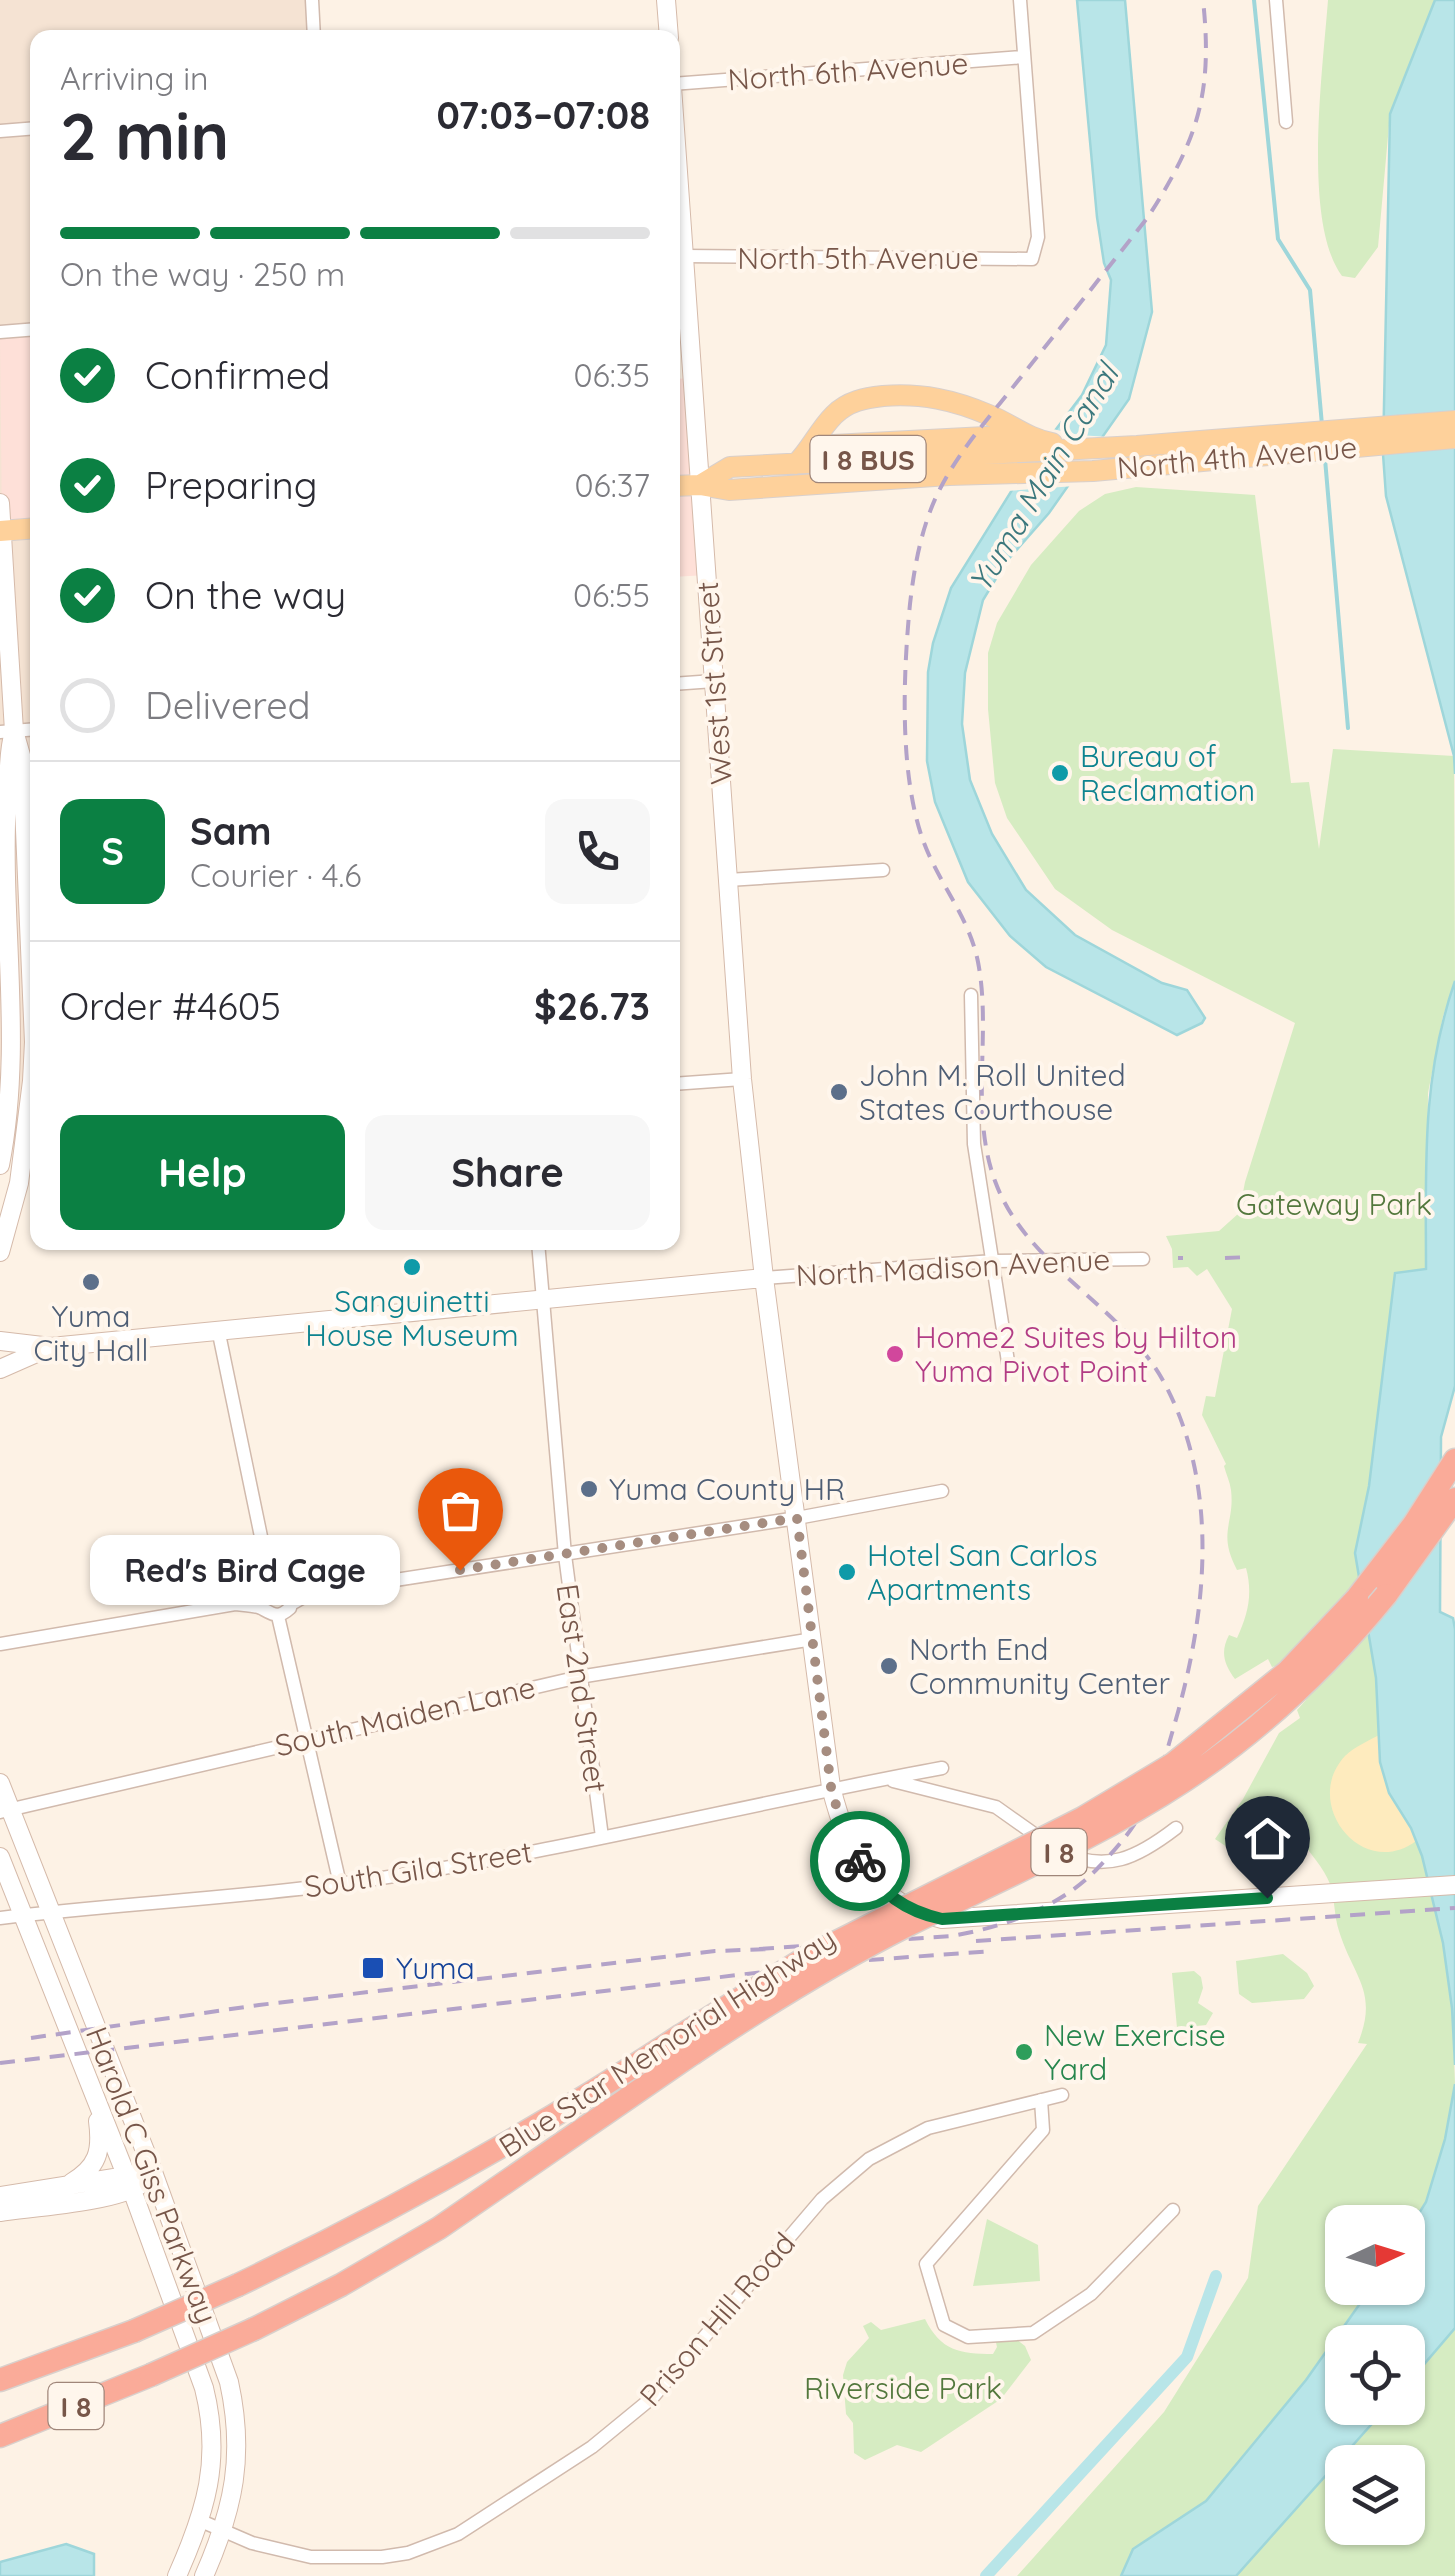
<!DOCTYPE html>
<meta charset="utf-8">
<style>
body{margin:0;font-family:Quicksand,sans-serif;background:#f7f7f7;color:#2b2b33;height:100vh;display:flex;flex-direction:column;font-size:38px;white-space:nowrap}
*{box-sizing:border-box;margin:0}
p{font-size:32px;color:#7c7c81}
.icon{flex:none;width:55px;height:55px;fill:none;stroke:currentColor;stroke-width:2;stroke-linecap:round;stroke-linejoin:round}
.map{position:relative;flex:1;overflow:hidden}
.panel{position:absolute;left:30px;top:30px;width:650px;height:1220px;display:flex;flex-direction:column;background:#fff;border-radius:20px;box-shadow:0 2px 8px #0004}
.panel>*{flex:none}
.needle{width:65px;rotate:86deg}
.fabs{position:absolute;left:1325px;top:2205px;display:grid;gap:20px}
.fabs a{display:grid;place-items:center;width:100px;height:100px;border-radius:20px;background:#fff;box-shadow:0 2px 8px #0004;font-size:50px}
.pin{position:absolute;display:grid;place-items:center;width:85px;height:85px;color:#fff;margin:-102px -42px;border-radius:50% 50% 50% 0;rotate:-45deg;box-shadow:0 0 10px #0007}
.pin .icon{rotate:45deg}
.courier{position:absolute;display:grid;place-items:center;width:100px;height:100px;margin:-50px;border:8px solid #0b8043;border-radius:50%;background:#fff;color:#222;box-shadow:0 2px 12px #0007}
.bubble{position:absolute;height:70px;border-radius:20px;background:#fff;box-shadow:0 2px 8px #0004;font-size:32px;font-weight:700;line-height:70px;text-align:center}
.head em{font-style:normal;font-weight:700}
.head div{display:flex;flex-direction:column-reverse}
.head{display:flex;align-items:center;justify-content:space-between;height:170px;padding:0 30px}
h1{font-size:65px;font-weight:700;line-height:75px}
.bar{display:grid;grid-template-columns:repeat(4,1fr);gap:15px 10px;align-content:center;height:120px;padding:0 30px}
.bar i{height:12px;border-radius:8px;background:#e1e1e2}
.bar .selected{background:#0b8043}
.bar p{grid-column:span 4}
.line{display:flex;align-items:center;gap:25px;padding:0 30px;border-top:2px solid #e1e1e2}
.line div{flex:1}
.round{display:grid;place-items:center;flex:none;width:105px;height:105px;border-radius:20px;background:#f7f7f7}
ol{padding:0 30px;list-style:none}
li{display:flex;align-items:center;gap:30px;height:110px}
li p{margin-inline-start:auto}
li .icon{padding:10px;border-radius:50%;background:#0b8043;color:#fff;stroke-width:4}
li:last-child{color:#7c7c81}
li i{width:55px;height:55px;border:5px solid #e1e1e2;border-radius:50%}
.primary-button{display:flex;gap:20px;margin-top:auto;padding:20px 30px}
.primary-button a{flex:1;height:115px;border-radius:20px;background:#0b8043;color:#fff;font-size:40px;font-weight:700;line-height:115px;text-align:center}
.primary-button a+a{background:#f7f7f7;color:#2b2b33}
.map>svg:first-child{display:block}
.residential{fill:#f5e3d3}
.commercial{fill:#fee0d8}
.green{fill:#d6ecc2;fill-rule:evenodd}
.sand{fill:#feebbe}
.water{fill:#b8e5e8;stroke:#9ed6da;stroke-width:2.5}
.pier{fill:#fdf2e5}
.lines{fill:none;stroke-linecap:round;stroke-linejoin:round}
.stream{stroke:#9ed6da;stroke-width:4}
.canal{stroke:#b8e5e8;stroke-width:12}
.street-casing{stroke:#d1baad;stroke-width:15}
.secondary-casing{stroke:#d5baaa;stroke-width:20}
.primary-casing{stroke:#d9d0cc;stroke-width:22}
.highway-casing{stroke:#d9d0cc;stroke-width:25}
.street{stroke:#fff;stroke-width:12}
.secondary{stroke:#fff;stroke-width:18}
.primary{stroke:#fed19b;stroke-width:20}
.highway{stroke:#faab99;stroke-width:22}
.rail{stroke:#b3a2c8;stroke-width:4;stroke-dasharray:15 10;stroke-linecap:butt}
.highway-bridge-casing{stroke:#d9d0cc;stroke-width:25;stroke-linecap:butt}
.highway-bridge{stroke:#faab99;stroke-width:22}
.done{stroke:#a68d80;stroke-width:10;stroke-dasharray:0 18}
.route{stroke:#0b8043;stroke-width:12}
.culture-dot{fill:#0f9aa8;stroke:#fff6ec;stroke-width:4}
.service-dot{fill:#5c6f8a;stroke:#fff6ec;stroke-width:4}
.hotel-dot{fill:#d1479c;stroke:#fff6ec;stroke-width:4}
.transit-dot{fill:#1a4fb4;stroke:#fff6ec;stroke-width:4}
.leisure-dot{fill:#2e9e5b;stroke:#fff6ec;stroke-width:4}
.labels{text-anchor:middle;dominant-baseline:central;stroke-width:8;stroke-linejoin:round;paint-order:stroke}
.shield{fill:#fff6ec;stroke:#a0867a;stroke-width:2.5}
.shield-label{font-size:28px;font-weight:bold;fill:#775649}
.street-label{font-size:30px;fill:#775649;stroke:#fff6ec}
.culture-label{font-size:30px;fill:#0d838f;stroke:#fff6ec;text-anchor:start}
.service-label{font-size:30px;fill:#4e5e75;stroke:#fff6ec;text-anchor:start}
.park-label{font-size:30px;fill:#53783d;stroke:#fff6ec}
.hotel-label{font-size:30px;fill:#b23c85;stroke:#fff6ec;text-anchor:start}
.transit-label{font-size:30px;fill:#164399;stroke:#fff6ec;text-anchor:start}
.leisure-label{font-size:30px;fill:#27864d;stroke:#fff6ec;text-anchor:start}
.water-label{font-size:32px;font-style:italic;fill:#3c787d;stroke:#fff6ec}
</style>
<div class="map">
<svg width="1455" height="2576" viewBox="0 0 1455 2576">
<rect width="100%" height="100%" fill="#fdf2e5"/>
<!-- residential -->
<path class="residential" d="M0 0H312L314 37 38 38V1130L0 1133Z"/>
<!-- commercial -->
<path class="commercial" d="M37 329V528L2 530 0 332Z
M692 378 706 575 673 577V379Z"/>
<!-- green -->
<path class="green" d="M1328 0H1435L1390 114 1378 247 1355 278 1342 276C1302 222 1323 68 1328 0Z
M1136 487 1255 495 1291 783 1309 782 1319 849 1333 749 1454 756 1455 981 1443 1016 1428 1093 1426 1269 1396 1273 1369 1486 1355 1553 1376 1678 1380 1762 1422 1856 1443 1943 1452 2008 1455 2083 1445 2139 1426 2202 1408 2230V2222H1342V2288H1371L1306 2380 1206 2501 1133 2549 1121 2576H1017L1164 2412 1248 2278 1258 2206 1367 2044 1358 2043C1379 1991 1353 1977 1339 1931 1334 1916 1335 1899 1330 1884 1324 1868 1309 1852 1299 1838L1273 1841 1253 1836 1236 1853 1215 1839 1243 1799 1279 1733 1300 1718 1297 1710 1306 1700 1309 1687 1290 1662 1272 1667 1268 1659 1235 1679C1224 1664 1220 1652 1229 1635L1237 1638C1248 1614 1253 1594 1246 1568L1237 1570C1217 1532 1235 1524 1231 1490 1230 1482 1226 1474 1224 1466L1226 1464 1202 1415 1206 1396 1215 1397 1232 1309 1207 1269 1197 1276 1188 1267 1173 1268 1172 1249 1166 1236 1219 1231 1239 1213 1245 1182 1295 1023 1112 930 1055 889 1007 818 995 783 988 709V653L997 623 1031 565 1079 511 1105 494Z
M1283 1954 1307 1973 1314 1986 1304 1999 1252 2003 1239 1994 1236 1961Z
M1194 1971 1201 1977 1203 1988 1198 2003 1213 2013 1206 2025 1177 2028 1172 1973Z
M987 2219 1038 2245 1040 2281 973 2286Z
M925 2319C941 2351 960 2354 993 2354L997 2347 995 2338 1012 2336 1025 2346 1031 2360 1001 2399 921 2452 897 2445 865 2460 854 2453 853 2423 846 2414 843 2375 847 2362 869 2338 863 2326 871 2322 881 2330Z
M1455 2328V2576H1235L1384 2408H1408V2381ZM1342 2462H1408V2528H1342Z"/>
<!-- sand -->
<path class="sand" d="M1379 1735 1380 1762 1416 1841C1362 1881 1301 1803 1345 1756 1354 1747 1368 1741 1379 1735Z"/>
<!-- water -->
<path class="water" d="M1077 0H1125L1152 312 1129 399 1049 513 1006 562 983 600 965 673 962 724 970 780 992 834 1026 890 1075 935 1162 983 1187 990 1205 1018 1202 1023 1177 1035 1046 967 1010 936 968 882 935 802 927 761 928 672 933 643 951 588 1022 474 1082 395 1106 345 1111 280 1104 263 1097 217Z
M1435 0H1455V774L1454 756 1386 496 1383 454 1390 114Z
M1455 981V1386L1441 1437 1440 1612 1453 1618 1455 1629V2065L1452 2008 1443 1943 1422 1856 1411 1828 1389 1793 1380 1762 1376 1678 1355 1553 1369 1486 1395 1273 1426 1269C1426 1167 1421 1079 1455 981Z
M1455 2084V2328L1408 2383V2342H1342V2408H1386L1236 2576H1121L1133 2549 1206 2501 1306 2380 1371 2288H1408V2231L1426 2202 1445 2139Z
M66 2544 94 2554V2576H0V2562Z"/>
<!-- pier -->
<path class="pier" d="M1053 429 1078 435 1110 437 1075 486 1007 491Z"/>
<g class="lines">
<!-- stream -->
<path class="stream" d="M1254 0 1278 239 1310 290 1322 425
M1325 459 1348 728"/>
<!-- canal -->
<path class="canal" d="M986 2576 1187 2357 1216 2276"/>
<!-- street casing -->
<g class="street-casing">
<path id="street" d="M312 0 314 38
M1276 0 1286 122
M672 84 1023 57
M0 131 38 128
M684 256 1032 259 1038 237 1020 0
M0 332 38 329
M672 684 714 681
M0 732 38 729
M728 880 883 870
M971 995 974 1144 1009 1368
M672 1084 742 1079
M538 1242 565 1555 602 1837
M764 1278 993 1261 1143 1259
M218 1329 270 1580
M293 1603 311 1593 797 1518 942 1491
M278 1616 340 1884
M0 1644 235 1604 258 1592 270 1580 284 1582 293 1593 290 1608C278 1619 274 1615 261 1608 254 1605 242 1605 235 1604
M893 1781 996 1807 1044 1841
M0 1812 579 1677 813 1639
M1060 1852C1107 1873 1137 1858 1176 1828
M0 1918C113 1904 227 1899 339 1884 542 1857 741 1805 942 1768
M1041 2100 1043 2130 926 2264 944 2325 968 2337 1033 2333 1091 2294 1173 2210
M201 2521 252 2543 311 2557H382L408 2553 458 2534 592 2447 653 2397 822 2199 869 2159 928 2128 1062 2095"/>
</g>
<!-- secondary casing -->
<g class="secondary-casing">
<path id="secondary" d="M666 0 669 38
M672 87 742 1079 764 1278 831 1787C847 1852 873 1903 942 1919L1455 1885
M0 503 14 731 22 759 34 1042 32 1081 19 1183 0 1252
M0 1165C24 1043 0 921 7 799 10 775 7 755 14 732
M0 1341 51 1347 764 1278
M0 1369 50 1347
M0 1783 149 2161 229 2382C245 2455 234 2508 204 2576
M0 1857 132 2190 204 2388C222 2460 206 2511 177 2576
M71 2183C98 2167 102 2151 98 2121
M0 2196 133 2175
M0 2212C34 2207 115 2202 141 2184"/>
</g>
<!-- primary casing -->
<g class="primary-casing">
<path id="primary" d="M814 446 1023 435
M796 464C811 449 819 430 834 415 848 401 865 398 883 396 922 393 954 400 989 415 1011 424 1028 439 1052 443
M700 485 730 467 1137 446 1455 421
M672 486 700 485 729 490 949 475 1093 471 1455 438
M0 531 38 528"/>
</g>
<!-- highway casing -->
<g class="highway-casing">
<path id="highway" d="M1386 1595 1455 1499
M1357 1598 1414 1524 1455 1460
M238 2285C392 2211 538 2130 680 2036
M254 2329 341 2285 439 2228 692 2054
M0 2380 134 2331
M0 2436 151 2375"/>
</g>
<!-- street -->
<use href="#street" class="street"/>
<!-- secondary -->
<use href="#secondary" class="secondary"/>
<!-- primary -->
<use href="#primary" class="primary"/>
<!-- highway -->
<use href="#highway" class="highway"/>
<!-- rail -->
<path class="rail" d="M1178 1258H1183
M1225 1258 1249 1257
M976 1941 1455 1908
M759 1949 952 1936C1003 1927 1059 1908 1096 1870 1112 1853 1129 1835 1140 1815 1159 1783 1168 1747 1178 1712 1207 1606 1218 1489 1167 1388 1126 1306 1027 1269 995 1181 969 1110 992 1034 978 962 969 917 940 885 924 843 899 776 903 676 910 604 914 568 921 530 936 497 956 454 988 419 1017 382 1061 327 1105 272 1148 217 1198 139 1213 93 1203 0
M31 2038 259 2005 715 1951 771 1949
M0 2063 855 1961 993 1951"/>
<!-- highway-bridge casing -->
<g class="highway-bridge-casing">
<path id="highway-bridge" d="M680 2036 807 1957 1083 1818 1173 1764 1287 1672 1357 1598
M692 2054C762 2007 833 1963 908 1925 1001 1879 1097 1838 1185 1780 1261 1730 1329 1665 1386 1595
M134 2331 238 2285
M151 2375 254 2329"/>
</g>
<!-- highway-bridge -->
<use href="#highway-bridge" class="highway-bridge"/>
</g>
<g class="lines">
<!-- done -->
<path class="done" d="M460 1570 797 1518 831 1787 842 1827 860 1861"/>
<!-- route -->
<path class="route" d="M860 1861C881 1893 905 1911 942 1919L1267 1898"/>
</g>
<!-- markers -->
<g class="culture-dot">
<circle cx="1060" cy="773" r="10"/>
<circle cx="412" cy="1267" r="10"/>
<circle cx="847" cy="1572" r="10"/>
</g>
<g class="service-dot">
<circle cx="839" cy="1092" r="10"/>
<circle cx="91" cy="1282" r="10"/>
<circle cx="589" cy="1489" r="10"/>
<circle cx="889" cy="1666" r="10"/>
</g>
<circle class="hotel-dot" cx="895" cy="1354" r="10"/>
<rect class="transit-dot" x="361" y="1956" width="24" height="24" rx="5"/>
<circle class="leisure-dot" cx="1024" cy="2052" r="10"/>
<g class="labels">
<!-- shield labels -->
<g class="shield">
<rect x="810.5" y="436" width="115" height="46" rx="8"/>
<rect x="1031.5" y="1829" width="55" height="46" rx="8"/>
<rect x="48.5" y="2383" width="55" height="46" rx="8"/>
</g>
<g class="shield-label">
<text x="868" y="459">I 8 BUS</text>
<text x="1059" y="1852">I 8</text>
<text x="76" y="2406">I 8</text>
</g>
<!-- street labels -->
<g class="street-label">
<text transform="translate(848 71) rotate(-4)">North 6th Avenue</text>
<text x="858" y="258">North 5th Avenue</text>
<text transform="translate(1237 457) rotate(-5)">North 4th Avenue</text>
<text transform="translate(714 683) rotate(-94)">West 1st Street</text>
<text transform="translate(953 1267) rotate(-3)">North Madison Avenue</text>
<text transform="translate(582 1688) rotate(82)">East 2nd Street</text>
<text transform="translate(405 1716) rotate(-13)">South Maiden Lane</text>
<text transform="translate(418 1869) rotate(-9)">South Gila Street</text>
<text transform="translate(667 2042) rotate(-33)">Blue Star Memorial Highway</text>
<text transform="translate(152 2175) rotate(69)">Harold C Giss Parkway</text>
<text transform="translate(717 2319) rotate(-49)">Prison Hill Road</text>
</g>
<!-- culture labels -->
<g class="culture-label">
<text x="1080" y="756">Bureau of<tspan x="1080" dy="34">Reclamation</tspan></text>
<text x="412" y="1301" text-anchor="middle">Sanguinetti<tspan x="412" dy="34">House Museum</tspan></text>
<text x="867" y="1555">Hotel San Carlos<tspan x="867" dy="34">Apartments</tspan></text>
</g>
<!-- service labels -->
<g class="service-label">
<text x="859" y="1075">John M. Roll United<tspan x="859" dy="34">States Courthouse</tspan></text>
<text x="91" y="1316" text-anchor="middle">Yuma<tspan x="91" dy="34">City Hall</tspan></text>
<text x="609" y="1489">Yuma County HR</text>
<text x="909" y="1649">North End<tspan x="909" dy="34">Community Center</tspan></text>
</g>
<!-- park labels -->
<g class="park-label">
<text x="1334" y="1204">Gateway Park</text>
<text x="903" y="2388">Riverside Park</text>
</g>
<!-- hotel labels -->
<g class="hotel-label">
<text x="915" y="1337">Home2 Suites by Hilton<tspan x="915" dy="34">Yuma Pivot Point</tspan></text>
</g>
<!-- transit labels -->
<g class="transit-label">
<text x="396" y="1968">Yuma</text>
</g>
<!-- leisure labels -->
<g class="leisure-label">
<text x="1044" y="2035">New Exercise<tspan x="1044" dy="34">Yard</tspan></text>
</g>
<!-- water labels -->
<g class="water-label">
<text transform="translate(1043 478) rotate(-59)">Yuma Main Canal</text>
</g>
</g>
</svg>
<div class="fabs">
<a><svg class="needle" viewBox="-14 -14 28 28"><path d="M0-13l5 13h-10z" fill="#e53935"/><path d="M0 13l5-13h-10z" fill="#7c7c81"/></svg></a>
<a><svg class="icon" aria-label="locate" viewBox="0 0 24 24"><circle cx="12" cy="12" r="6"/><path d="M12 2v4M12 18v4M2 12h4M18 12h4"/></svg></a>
<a><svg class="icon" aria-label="layers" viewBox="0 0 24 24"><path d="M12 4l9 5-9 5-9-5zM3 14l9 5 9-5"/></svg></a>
</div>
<div class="pin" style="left:460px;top:1570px;background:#ea580c"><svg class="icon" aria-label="bag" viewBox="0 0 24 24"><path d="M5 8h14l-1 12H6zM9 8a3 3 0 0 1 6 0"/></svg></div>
<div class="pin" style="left:1267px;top:1898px;background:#1f2937"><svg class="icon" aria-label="home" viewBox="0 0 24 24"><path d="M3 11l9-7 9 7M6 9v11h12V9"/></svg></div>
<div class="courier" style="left:860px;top:1861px"><svg class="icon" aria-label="bike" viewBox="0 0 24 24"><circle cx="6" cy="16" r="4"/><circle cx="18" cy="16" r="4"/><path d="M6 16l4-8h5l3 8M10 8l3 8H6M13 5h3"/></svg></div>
<div class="bubble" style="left:90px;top:1535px;width:310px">Red's Bird Cage</div>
<section class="panel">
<div class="head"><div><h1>2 min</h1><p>Arriving in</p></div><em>07:03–07:08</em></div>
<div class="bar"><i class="selected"></i><i class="selected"></i><i class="selected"></i><i></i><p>On the way · 250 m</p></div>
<ol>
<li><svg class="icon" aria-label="check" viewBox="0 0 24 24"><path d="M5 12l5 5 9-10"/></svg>Confirmed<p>06:35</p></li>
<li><svg class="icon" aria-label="check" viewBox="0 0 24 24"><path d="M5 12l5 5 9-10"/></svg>Preparing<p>06:37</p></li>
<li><svg class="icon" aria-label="check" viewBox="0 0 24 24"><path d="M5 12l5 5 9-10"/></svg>On the way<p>06:55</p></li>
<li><i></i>Delivered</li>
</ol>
<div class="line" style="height:180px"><b class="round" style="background:#0b8043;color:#fff">S</b><div><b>Sam</b><p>Courier · 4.6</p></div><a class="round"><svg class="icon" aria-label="phone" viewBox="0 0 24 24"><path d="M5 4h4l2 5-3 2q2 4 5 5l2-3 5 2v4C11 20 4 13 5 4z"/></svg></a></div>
<div class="line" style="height:130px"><div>Order #4605</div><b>$26.73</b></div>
<div class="primary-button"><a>Help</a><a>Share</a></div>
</section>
</div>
